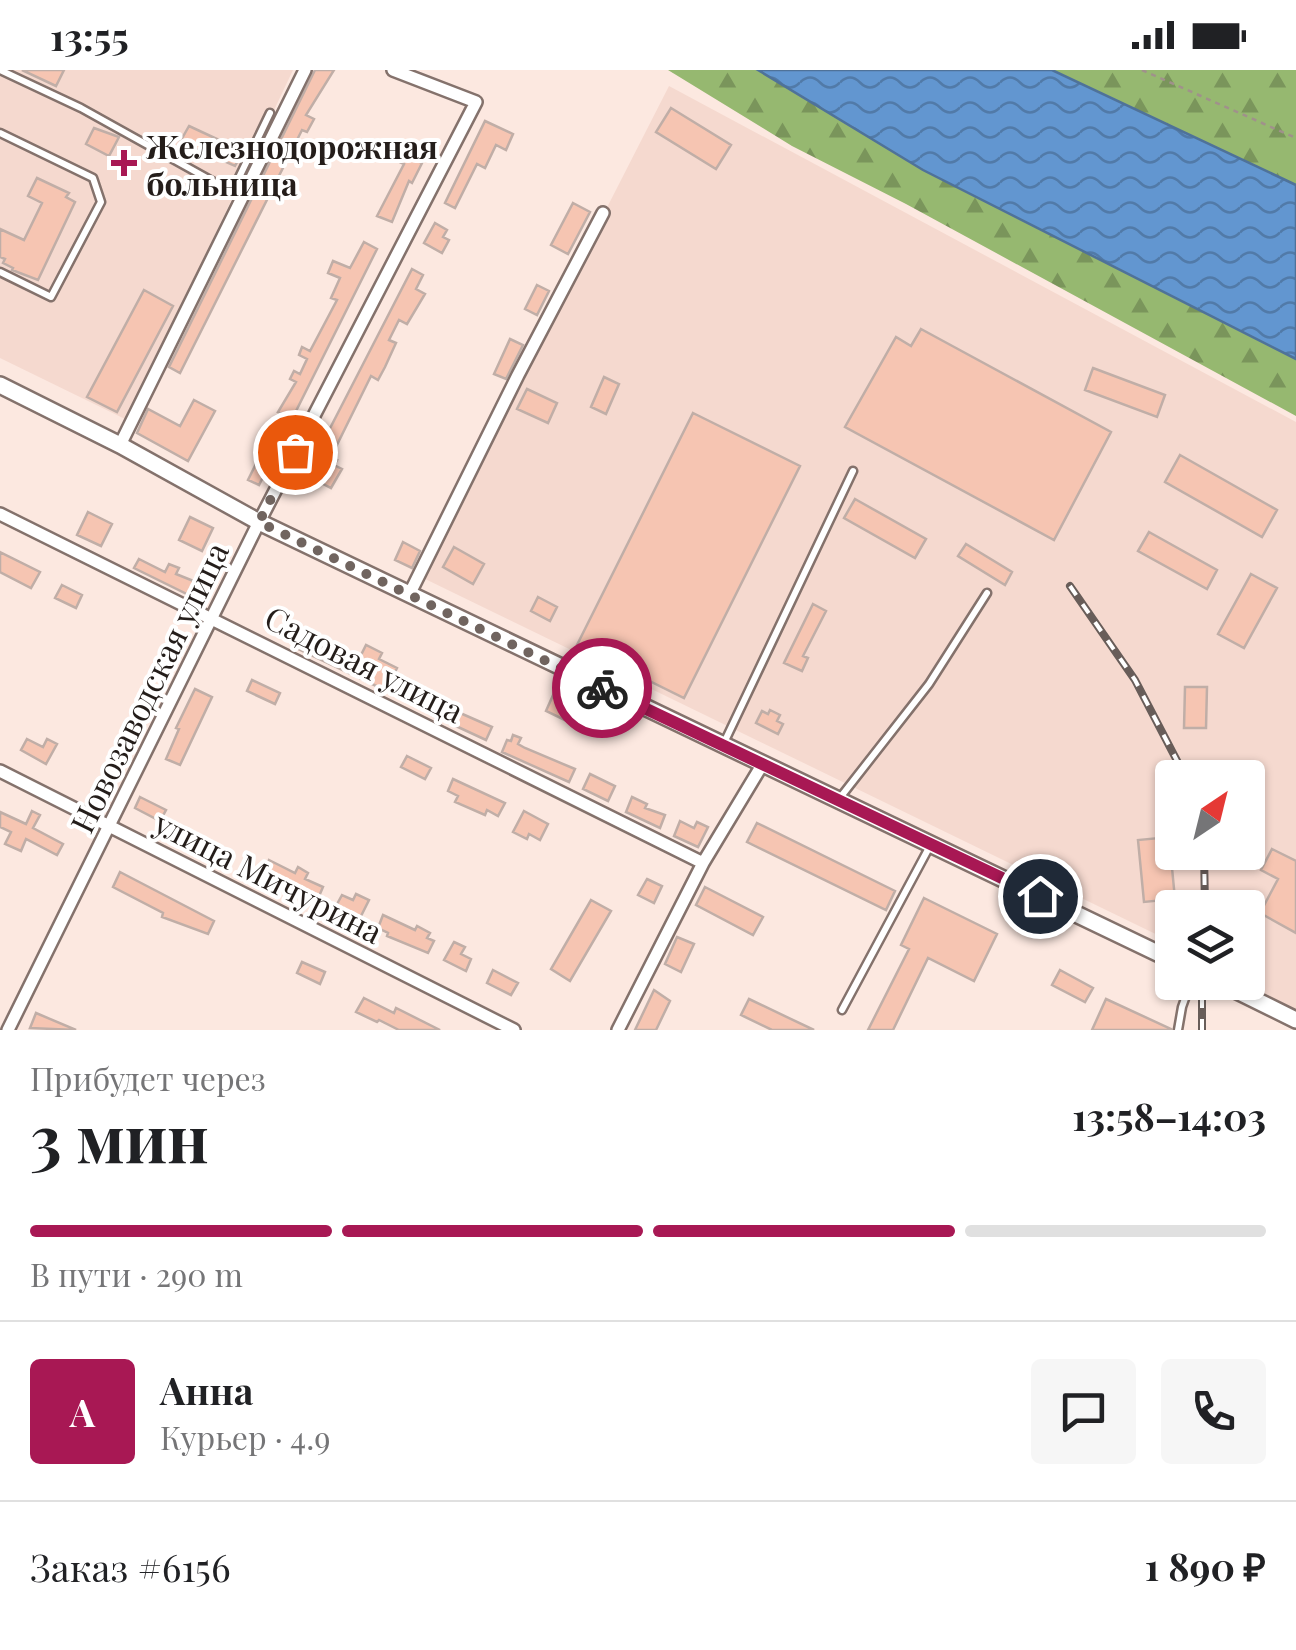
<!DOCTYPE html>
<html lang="ru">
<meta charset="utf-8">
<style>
body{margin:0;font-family:"Playfair Display",serif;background:#f6f6f6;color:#202124;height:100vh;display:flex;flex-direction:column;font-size:38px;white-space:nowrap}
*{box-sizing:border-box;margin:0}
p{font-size:32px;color:#757577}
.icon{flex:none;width:55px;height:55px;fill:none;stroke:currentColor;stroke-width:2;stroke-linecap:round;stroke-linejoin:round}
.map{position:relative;height:960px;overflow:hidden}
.sheet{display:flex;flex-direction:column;background:#fff;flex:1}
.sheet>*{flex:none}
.needle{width:65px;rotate:35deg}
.tools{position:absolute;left:1155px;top:690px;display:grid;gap:20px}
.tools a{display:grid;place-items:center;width:110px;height:110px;border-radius:10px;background:#fff;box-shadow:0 2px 8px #0004;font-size:50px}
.pin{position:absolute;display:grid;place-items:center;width:85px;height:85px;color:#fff;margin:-42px;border:5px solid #fff;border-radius:50%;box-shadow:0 2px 10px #0007}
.courier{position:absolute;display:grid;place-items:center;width:100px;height:100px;margin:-50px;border:8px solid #a81854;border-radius:50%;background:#fff;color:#222;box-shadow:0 2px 12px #0007}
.headline em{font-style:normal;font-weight:700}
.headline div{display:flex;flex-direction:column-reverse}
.headline{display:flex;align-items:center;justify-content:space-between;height:170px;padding:0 30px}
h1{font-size:65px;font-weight:700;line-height:75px}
.bar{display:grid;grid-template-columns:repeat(4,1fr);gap:15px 10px;align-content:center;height:120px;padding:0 30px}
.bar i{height:12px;border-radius:8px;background:#e0e0e0}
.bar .selected{background:#a81854}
.bar p{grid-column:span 4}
.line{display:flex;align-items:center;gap:25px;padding:0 30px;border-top:2px solid #e0e0e0}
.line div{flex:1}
.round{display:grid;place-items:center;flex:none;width:105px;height:105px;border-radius:10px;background:#f6f6f6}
.status{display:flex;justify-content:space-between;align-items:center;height:70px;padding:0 50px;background:#fff;direction:ltr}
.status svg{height:28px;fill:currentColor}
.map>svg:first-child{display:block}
.built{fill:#f5d9cf;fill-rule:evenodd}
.forest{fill:url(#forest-firs)}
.water{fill:url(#water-waves);stroke:#4f7299;stroke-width:2.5}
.building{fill:#f6c5b2;stroke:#c0aea7;stroke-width:2.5}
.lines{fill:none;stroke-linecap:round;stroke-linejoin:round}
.lane-casing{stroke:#84726c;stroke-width:11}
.street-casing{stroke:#84726c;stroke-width:16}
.secondary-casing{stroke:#84726c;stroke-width:20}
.path{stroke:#a0918b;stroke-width:2.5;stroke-dasharray:5 5;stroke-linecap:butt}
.lane{stroke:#fff;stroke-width:6}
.street{stroke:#fff;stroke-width:11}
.secondary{stroke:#fff;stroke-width:15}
.rail-casing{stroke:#685d59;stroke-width:8}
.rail{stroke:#fff;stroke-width:4;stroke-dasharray:11;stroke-linecap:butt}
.done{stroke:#70645f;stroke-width:10;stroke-dasharray:0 18}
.route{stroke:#a81854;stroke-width:12}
.poi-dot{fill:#a81854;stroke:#fff;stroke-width:4}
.labels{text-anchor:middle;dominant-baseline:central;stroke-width:8;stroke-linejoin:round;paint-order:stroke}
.poi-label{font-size:32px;font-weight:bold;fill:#241d1a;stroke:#fff;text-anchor:start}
.street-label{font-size:32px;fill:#241d1a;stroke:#fff}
</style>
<div class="status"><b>13:55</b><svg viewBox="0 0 49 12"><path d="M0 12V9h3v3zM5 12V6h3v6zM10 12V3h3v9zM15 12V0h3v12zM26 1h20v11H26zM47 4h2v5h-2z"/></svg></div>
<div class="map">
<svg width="1296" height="960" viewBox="0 0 1296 960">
<defs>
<pattern id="forest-firs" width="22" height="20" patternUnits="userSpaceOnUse" patternTransform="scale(2.5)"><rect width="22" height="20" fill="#96b870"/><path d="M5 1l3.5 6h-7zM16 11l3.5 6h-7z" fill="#7a955b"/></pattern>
<pattern id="water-waves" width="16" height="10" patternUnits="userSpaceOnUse" patternTransform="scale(2.5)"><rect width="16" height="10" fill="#6296d0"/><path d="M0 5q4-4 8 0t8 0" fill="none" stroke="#517aa8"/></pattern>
</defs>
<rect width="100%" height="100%" fill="#fce8e0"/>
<!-- built -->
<path class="built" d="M0 0H293L127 350 0 288Z
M669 16 1296 352V941L1243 913 1248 912V838H1172V872L419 506ZM1172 708H1248V782H1172Z"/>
<!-- forest -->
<path class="forest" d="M668 0H758L923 100 1296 289V346L906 134 792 76Z
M1052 0H1296V115Z"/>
<!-- water -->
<path class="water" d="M758 0H1052L1296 115V289L923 100Z"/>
<!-- building -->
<path class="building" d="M22 0H64L56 16Z
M315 0H334L306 45 314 49 307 62 302 60 180 303 169 297Z
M671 38 731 75 716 99 656 62Z
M485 51 513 64 506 80 496 75 485 98 477 94 455 138 445 133Z
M189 56 243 81 235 96 180 72Z
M94 58 119 67 109 86 86 74Z
M399 82 422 93 412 113 409 111 392 152 377 146 404 94 395 90Z
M37 108 69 123 66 127 75 132 38 210 12 200 13 198 3 193 5 189 0 187V159L24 170 42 133 28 126Z
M573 133 590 142 568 184 551 175Z
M435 153 447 160 443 167 449 170 442 183 424 173Z
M364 172 377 179 259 415 248 410 281 343 278 342 296 312 290 309 294 301 300 304 307 289 299 285 302 277 310 281 337 230 331 228 340 208 328 203 333 191 350 198Z
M412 199 423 205 416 219 425 224 407 254 399 250 389 270 396 273 385 297 378 310 371 306 331 387 337 390 334 395 342 399 331 418 306 405Z
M537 215 549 221 537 245 525 239Z
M144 220 173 236 117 342 87 327Z
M921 259 1111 362 1054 470 845 357 896 267 911 276Z
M510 269 523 275 506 309 494 304Z
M1093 298 1165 325 1157 347 1085 320Z
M604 307 619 314 606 344 591 337Z
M527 319 557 333 548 353 517 339Z
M194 330 215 341 188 391 137 363 148 339 180 356Z
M693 343 800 396 684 628 577 575Z
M1180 385 1277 440 1262 467 1165 412Z
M855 429 926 469 915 488 844 448Z
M88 442 112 454 101 476 77 465Z
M190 447 213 458 202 481 179 470Z
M1149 462 1217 500 1207 519 1138 481Z
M403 472 420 481 412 498 395 490Z
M966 474 1012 502 1005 515 958 486Z
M454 477 484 494 473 514 443 497Z
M0 482 40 502 31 518 0 502Z
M139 489 165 502 169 494 179 498 176 504 196 512 194 517 203 520 199 530 134 498Z
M1251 504 1277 518 1244 578 1218 564Z
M62 515 82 525 76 538 55 528Z
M538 527 557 537 550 551 531 541Z
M813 534 826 541 803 586 808 588 802 601 784 593Z
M308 567 318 571 317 575 357 593 366 575 382 583 379 589 397 598 391 610 417 621 412 633 296 578 301 569 306 571Z
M252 610 280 623 275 634 247 621Z
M1185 617H1207L1206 658H1184Z
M195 619 212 627 180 695 166 689 179 659 176 658Z
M554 623 583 637 575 655 546 641Z
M435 632 492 657 486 670 430 644Z
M770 640 780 645 777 651 783 654 778 664 756 653 762 641 768 644Z
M513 665 521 668 518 674 525 678 575 699 569 712 502 682 507 670 511 671Z
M27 669 43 677 47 669 57 674 46 694 21 680Z
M407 686 431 698 425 709 401 697Z
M590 704 615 716 608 731 583 719Z
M453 709 505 733 498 746 487 740 485 745 455 732 458 726 448 721Z
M140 727 166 740 160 751 135 738Z
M632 727 647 734 645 738 665 745 660 758 626 742Z
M32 741 40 745 33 758 63 774 57 785 26 769 21 781 5 774 11 762 0 757V742L26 754Z
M524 741 548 754 540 770 529 764 527 769 513 762Z
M680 751 694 758 697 752 708 757 698 777 674 766Z
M757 753 895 821 886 840 747 772Z
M1169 767 1175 829 1144 832 1138 770Z
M1272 779 1296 791V863L1260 843 1278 809 1261 800Z
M269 790 295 803 298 797 308 803 305 809 323 817 317 831 264 801Z
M120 802 214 851 208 864 162 847 163 843 113 817Z
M647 809 662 816 654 833 638 825Z
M705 817 763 847 753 865 696 835Z
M356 824 369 830 360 848 336 836 342 825 353 830Z
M924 828 997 864 974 911 928 888 893 960H868L909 879 901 875Z
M591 830 611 841 570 911 551 899Z
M383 845 415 860 417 856 430 863 427 868 434 871 428 883 387 866 388 863 378 858Z
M677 867 694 874 681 902 665 894Z
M454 872 465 877 461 884 471 889 466 901 444 890Z
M302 892 325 902 320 914 297 903Z
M493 900 518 913 511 925 487 913Z
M1060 900 1093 918 1085 932 1052 915Z
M654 920 670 931 656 960H635Z
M364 928 394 943 396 938 440 960H399L379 950 377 952 356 942Z
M749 929 814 960H772L741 945Z
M1106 929 1171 959V960H1092Z
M36 943 76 960 30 958Z"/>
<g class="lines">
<!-- lane casing -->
<g class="lane-casing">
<path id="lane" d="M0 0 81 38 232 122 270 43
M0 63 93 108 101 132 51 227 0 202
M723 675 853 401
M839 729 929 614 987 523
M842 940 931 774
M1178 960 1182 937 1191 912"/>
</g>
<!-- street casing -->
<g class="street-casing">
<path id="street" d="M120 375 305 0
M0 444 703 793
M409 525 518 305 603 143
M0 701 514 960
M8 960 259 452 476 32 393 0
M618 960 703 793 762 695"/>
</g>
<!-- secondary casing -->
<g class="secondary-casing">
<path id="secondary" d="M0 315 120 375 259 452 1172 890
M1219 912 1296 950"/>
</g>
<!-- path -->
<path class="path" d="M1142 0 1296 68"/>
<!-- lane -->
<use href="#lane" class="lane"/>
<!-- street -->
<use href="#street" class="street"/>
<!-- secondary -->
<use href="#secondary" class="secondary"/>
<!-- rail casing -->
<g class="rail-casing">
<path id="rail" d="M1070 516 1135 610 1186 708
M1204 782 1205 838
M1202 960V912"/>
</g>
<!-- rail -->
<use href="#rail" class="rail"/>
</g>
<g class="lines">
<!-- done -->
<path class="done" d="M295 382 259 452 602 618"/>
<!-- route -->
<path class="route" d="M602 618 1040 826"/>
</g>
<!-- markers -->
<path class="poi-dot" d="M119 78h10v10h10v10h-10v10h-10v-10h-10v-10h10z"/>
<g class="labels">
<!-- poi labels -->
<g class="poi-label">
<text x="146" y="75">Железнодорожная<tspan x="146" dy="37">больница</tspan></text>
</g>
<!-- street labels -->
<g class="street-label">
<text transform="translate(365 593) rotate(27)">Садовая улица</text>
<text transform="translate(148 617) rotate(-64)">Новозаводская улица</text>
<text transform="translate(269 806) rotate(27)">улица Мичурина</text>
</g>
</g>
</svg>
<div class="tools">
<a><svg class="needle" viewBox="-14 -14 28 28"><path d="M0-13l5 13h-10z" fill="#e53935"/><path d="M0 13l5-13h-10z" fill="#757577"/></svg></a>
<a><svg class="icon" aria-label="layers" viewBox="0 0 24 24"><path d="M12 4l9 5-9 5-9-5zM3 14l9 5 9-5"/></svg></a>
</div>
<div class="pin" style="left:295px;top:382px;background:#ea580c"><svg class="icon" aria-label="bag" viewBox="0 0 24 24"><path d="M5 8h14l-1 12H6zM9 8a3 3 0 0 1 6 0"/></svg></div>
<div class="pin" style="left:1040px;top:826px;background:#1f2937"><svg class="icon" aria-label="home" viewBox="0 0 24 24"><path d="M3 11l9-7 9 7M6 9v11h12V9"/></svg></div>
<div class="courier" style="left:602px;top:618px"><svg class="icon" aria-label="bike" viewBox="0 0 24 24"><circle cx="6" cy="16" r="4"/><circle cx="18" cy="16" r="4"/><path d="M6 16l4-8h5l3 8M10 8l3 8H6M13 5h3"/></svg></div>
</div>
<section class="sheet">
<div class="headline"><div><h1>3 мин</h1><p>Прибудет через</p></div><em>13:58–14:03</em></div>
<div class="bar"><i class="selected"></i><i class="selected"></i><i class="selected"></i><i></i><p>В пути · 290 m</p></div>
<div class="line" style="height:180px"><b class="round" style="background:#a81854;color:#fff">А</b><div><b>Анна</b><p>Курьер · 4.9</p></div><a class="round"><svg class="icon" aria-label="chat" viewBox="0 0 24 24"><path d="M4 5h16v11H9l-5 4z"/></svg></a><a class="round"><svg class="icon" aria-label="phone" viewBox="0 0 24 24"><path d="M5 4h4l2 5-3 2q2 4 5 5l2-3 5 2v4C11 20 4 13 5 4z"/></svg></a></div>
<div class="line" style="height:130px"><div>Заказ #6156</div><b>1 890 ₽</b></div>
</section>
